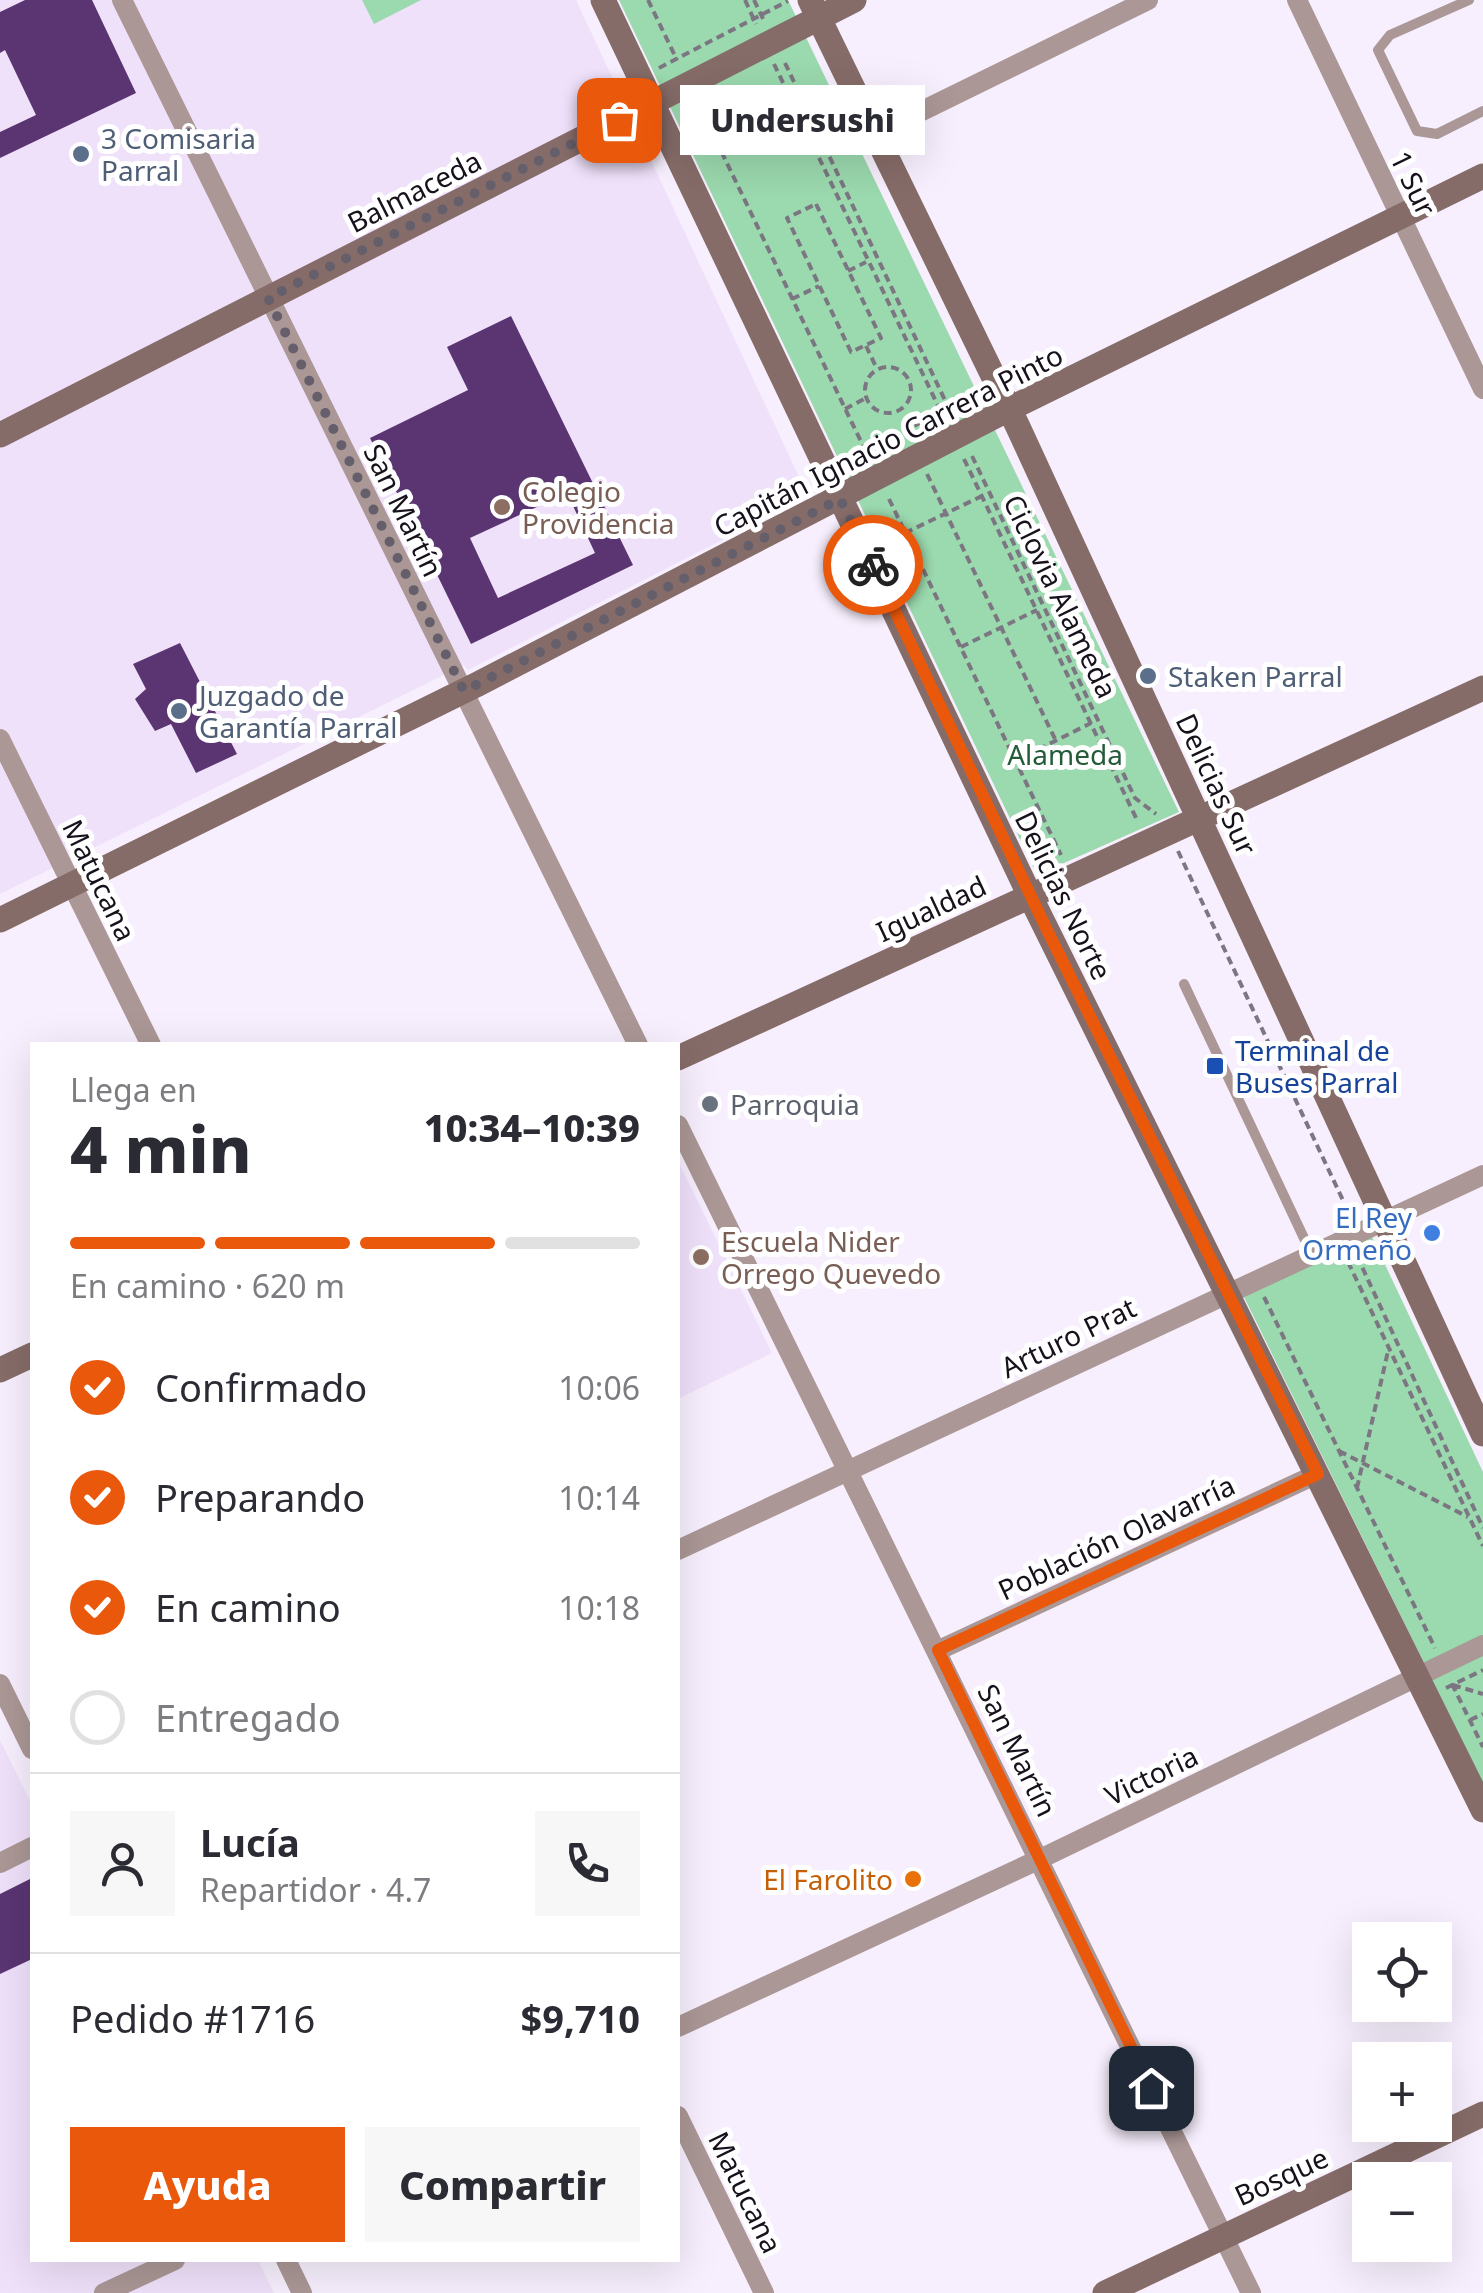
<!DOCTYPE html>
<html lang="es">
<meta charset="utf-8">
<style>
body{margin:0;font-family:"Noto Sans",sans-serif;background:#f7f7f7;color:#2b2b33;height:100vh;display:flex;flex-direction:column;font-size:38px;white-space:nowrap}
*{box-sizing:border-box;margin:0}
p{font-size:32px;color:#7c7c81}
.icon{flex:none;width:55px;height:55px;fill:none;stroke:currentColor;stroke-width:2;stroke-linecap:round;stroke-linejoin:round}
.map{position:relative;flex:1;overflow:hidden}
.sheet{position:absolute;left:30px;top:1042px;width:650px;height:1220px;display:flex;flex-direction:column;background:#fff;border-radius:0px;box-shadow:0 10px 40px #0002}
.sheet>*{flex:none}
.fabs{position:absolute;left:1352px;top:1922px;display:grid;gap:20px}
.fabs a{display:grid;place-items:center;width:100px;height:100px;border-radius:0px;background:#fff;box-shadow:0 10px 40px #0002;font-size:50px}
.pin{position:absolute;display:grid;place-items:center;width:85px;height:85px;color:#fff;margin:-42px;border-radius:20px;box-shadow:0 5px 15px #0006}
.courier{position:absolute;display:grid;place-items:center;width:100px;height:100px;margin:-50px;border:8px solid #ea580c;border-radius:50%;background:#fff;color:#222;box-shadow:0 2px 12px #0007}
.bubble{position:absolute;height:70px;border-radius:0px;background:#fff;box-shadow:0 10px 40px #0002;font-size:32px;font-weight:800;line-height:70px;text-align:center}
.headline em{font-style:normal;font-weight:800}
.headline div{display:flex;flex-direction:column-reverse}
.headline{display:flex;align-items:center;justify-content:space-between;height:170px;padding:0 40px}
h1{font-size:65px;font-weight:800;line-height:75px}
.bar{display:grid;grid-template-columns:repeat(4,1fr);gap:15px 10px;align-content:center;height:120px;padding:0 40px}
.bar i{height:12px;border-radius:8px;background:#e1e1e2}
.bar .active{background:#ea580c}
.bar p{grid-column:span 4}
.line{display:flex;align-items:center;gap:25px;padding:0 40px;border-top:2px solid #e1e1e2}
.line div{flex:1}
.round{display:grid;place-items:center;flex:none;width:105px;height:105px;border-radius:0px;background:#f7f7f7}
ol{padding:0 40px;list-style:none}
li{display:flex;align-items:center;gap:30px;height:110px}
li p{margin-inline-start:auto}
li .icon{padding:10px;border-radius:50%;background:#ea580c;color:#fff;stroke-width:4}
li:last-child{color:#7c7c81}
li i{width:55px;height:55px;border:5px solid #e1e1e2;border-radius:50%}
.action{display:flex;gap:20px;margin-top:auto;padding:20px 40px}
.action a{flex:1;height:115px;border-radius:0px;background:#ea580c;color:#fff;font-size:40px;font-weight:800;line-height:115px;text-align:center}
.action a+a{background:#f7f7f7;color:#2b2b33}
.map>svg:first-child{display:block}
.built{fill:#efe1fa}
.green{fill:#9bd9ae}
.building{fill:#5a3572;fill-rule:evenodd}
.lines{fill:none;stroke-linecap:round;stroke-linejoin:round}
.path{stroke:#7c7682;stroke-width:4;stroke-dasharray:8 5;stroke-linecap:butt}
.lane{stroke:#aa9796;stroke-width:10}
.street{stroke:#aa9796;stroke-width:20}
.secondary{stroke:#866c69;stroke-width:25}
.done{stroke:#655f6b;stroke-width:10;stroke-dasharray:0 18}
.route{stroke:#ea580c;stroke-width:12}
.service-dot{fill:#5c6f8a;stroke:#fff;stroke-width:4}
.education-dot{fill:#8d6e63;stroke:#fff;stroke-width:4}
.transit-dot{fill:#1a4fb4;stroke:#fff;stroke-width:4}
.worship-dot{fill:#6b7280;stroke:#fff;stroke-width:4}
.shop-dot{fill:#3f7fe0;stroke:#fff;stroke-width:4}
.food-dot{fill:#e8710a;stroke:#fff;stroke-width:4}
.labels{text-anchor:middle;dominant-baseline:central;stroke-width:10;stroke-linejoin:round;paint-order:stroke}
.service-label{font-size:28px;fill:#4e5e75;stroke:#fff;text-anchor:start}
.street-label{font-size:28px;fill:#17111c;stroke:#fff}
.education-label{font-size:28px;fill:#785e54;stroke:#fff;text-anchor:start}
.park-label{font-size:28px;fill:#245b39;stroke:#fff}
.transit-label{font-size:28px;fill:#164399;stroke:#fff;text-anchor:start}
.worship-label{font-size:28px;fill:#5b616d;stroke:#fff;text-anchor:start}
.shop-label{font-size:28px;fill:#366cbe;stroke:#fff;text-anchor:end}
.food-label{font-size:28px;fill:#c56008;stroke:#fff;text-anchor:end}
</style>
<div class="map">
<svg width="1483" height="2293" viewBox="0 0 1483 2293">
<rect width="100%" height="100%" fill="#f7effd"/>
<!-- built -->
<path class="built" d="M0 0H576L808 496 468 670 464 665 0 894Z
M678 1161 772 1353 678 1399Z
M0 1740 32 1805V2260H258L274 2293H0Z"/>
<!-- green -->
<path class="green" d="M362 0H421L374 24Z
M619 0H788L1179 812 1037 875Z
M1372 1237 1483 1472V1783L1243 1295Z"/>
<!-- building -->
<path class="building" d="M25 0H92L136 93 0 158V132L36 115 5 50 0 53V12Z
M511 316 633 565 471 644 370 438 468 390 447 347ZM567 493 595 553 498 598 470 538Z
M180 643 237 754 196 773 171 724 155 731 135 699 146 689 133 664Z
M32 1878V1959L0 1974V1894Z"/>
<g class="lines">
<!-- path -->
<path class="path" d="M648 0 677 60
M745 0 756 24
M754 0 765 23
M785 63 952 415
M774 64 941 412
M659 68 788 1
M699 105 866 452
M816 204 881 338 851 352 787 218Z
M848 271 866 262
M792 299 819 286
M866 346 877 369
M865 390a23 23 0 1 1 46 0a23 23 0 1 1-46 0Z
M845 409 866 398
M972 456 1135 798 1156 814
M964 459 1137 820
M846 463 949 407 962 408
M927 474 1056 741
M889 499 1061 855
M905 533 982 496
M961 647 1037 610
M1015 761 1091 723
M1178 851 1349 1213
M1357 1256 1483 1528
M1348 1262 1483 1546
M1264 1297 1435 1648
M1339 1451 1468 1517
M1357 1488 1388 1351
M1452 1684 1483 1747
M1453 1685 1483 1694
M1446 1688 1483 1670
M1470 1720 1483 1714"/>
<!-- lane -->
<path class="lane" d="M1469 0 1390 35 1378 50 1417 131 1437 134 1483 111
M1184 984 1311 1253"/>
<!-- street -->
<path class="street" d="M122 0 638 1045
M1297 0 1483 389
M875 134 1148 0
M0 739 151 1045
M678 1125 1251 2293
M678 1550 1483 1175
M939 1650 1317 1474
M0 1684 32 1749
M0 1863 32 1847
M678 2027 1040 1859 1483 1645
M678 2116 764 2293
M286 2260 302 2293
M104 2293 175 2260"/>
<!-- secondary -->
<path class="secondary" d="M603 0 1030 896 1483 1810
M810 0 1018 427 1483 1434
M0 435 854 0
M0 920 478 684 1009 409 1483 176
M678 1058 1483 688
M0 1370 32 1355
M1105 2293 1483 2114"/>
</g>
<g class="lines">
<!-- done -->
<path class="done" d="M619 120 268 298 464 691 840 499 873 565"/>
<!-- route -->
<path class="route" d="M873 565 1047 930 1318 1474 938 1650 1151 2088"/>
</g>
<!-- markers -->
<g class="service-dot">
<circle cx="81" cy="154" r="10"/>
<circle cx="1148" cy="676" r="10"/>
<circle cx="179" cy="711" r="10"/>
</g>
<g class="education-dot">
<circle cx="502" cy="507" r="10"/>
<circle cx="701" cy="1257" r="10"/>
</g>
<rect class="transit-dot" x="1205" y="1056" width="20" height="20" rx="5"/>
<circle class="worship-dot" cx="710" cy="1104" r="10"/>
<circle class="shop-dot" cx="1432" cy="1233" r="10"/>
<circle class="food-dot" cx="913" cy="1879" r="10"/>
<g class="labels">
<!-- service labels -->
<g class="service-label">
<text x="101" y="138">3 Comisaria<tspan x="101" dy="32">Parral</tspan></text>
<text x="1168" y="676">Staken Parral</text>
<text x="199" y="695">Juzgado de<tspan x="199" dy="32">Garantía Parral</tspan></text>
</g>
<!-- street labels -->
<g class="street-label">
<text transform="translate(1414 183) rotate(64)">1 Sur</text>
<text transform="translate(414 191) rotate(-27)">Balmaceda</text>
<text transform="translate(888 440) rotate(-27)">Capitán Ignacio Carrera Pinto</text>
<text transform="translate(404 510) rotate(64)">San Martín</text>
<text transform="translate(1061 596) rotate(64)">Ciclovia Alameda</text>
<text transform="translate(1217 784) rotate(65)">Delicias Sur</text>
<text transform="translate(100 880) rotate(64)">Matucana</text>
<text transform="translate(1064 895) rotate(64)">Delicias Norte</text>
<text transform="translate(931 908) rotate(-25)">Igualdad</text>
<text transform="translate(1068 1337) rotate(-26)">Arturo Prat</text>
<text transform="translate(1116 1537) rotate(-25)">Población Olavarría</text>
<text transform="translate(1018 1750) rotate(64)">San Martín</text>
<text transform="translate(1151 1775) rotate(-26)">Victoria</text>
<text transform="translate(1281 2176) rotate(-25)">Bosque</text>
<text transform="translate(746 2192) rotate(64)">Matucana</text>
</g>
<!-- education labels -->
<g class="education-label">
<text x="522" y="491">Colegio<tspan x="522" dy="32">Providencia</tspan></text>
<text x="721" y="1241">Escuela Nider<tspan x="721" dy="32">Orrego Quevedo</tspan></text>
</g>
<!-- park labels -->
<g class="park-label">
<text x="1065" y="754">Alameda</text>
</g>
<!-- transit labels -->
<g class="transit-label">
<text x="1235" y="1050">Terminal de<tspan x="1235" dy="32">Buses Parral</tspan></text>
</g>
<!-- worship labels -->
<g class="worship-label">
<text x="730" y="1104">Parroquia</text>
</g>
<!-- shop labels -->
<g class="shop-label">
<text x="1412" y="1217">El Rey<tspan x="1412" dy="32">Ormeño</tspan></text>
</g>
<!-- food labels -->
<g class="food-label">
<text x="893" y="1879">El Farolito</text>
</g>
</g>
</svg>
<div class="fabs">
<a><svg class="icon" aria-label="locate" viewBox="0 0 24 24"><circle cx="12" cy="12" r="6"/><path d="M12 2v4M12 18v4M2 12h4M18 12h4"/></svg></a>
<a>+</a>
<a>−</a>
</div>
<div class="pin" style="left:619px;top:120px;background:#ea580c"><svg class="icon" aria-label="bag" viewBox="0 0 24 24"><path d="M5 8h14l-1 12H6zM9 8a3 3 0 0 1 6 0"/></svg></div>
<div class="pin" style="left:1151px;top:2088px;background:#1f2937"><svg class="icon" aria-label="home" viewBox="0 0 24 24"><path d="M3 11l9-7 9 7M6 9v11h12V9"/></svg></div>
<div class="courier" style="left:873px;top:565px"><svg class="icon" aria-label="bike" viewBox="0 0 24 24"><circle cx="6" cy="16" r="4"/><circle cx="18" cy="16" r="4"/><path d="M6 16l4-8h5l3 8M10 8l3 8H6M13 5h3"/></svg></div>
<div class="bubble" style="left:680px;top:85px;width:245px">Undersushi</div>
<section class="sheet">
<div class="headline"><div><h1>4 min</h1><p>Llega en</p></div><em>10:34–10:39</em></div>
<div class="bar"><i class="active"></i><i class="active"></i><i class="active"></i><i></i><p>En camino · 620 m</p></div>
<ol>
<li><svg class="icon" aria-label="check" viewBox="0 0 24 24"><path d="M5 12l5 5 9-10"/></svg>Confirmado<p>10:06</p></li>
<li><svg class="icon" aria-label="check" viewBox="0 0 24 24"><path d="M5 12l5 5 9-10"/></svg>Preparando<p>10:14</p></li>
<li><svg class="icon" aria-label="check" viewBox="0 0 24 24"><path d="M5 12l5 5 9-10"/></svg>En camino<p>10:18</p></li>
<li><i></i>Entregado</li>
</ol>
<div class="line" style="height:180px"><a class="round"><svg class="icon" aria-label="person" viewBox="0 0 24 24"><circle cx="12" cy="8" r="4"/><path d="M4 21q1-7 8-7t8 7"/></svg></a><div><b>Lucía</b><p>Repartidor · 4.7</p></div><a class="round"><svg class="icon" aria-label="phone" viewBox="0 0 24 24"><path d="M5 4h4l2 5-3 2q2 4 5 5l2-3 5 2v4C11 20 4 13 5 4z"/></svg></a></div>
<div class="line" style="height:130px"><div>Pedido #1716</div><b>$9,710</b></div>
<div class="action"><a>Ayuda</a><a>Compartir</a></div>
</section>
</div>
